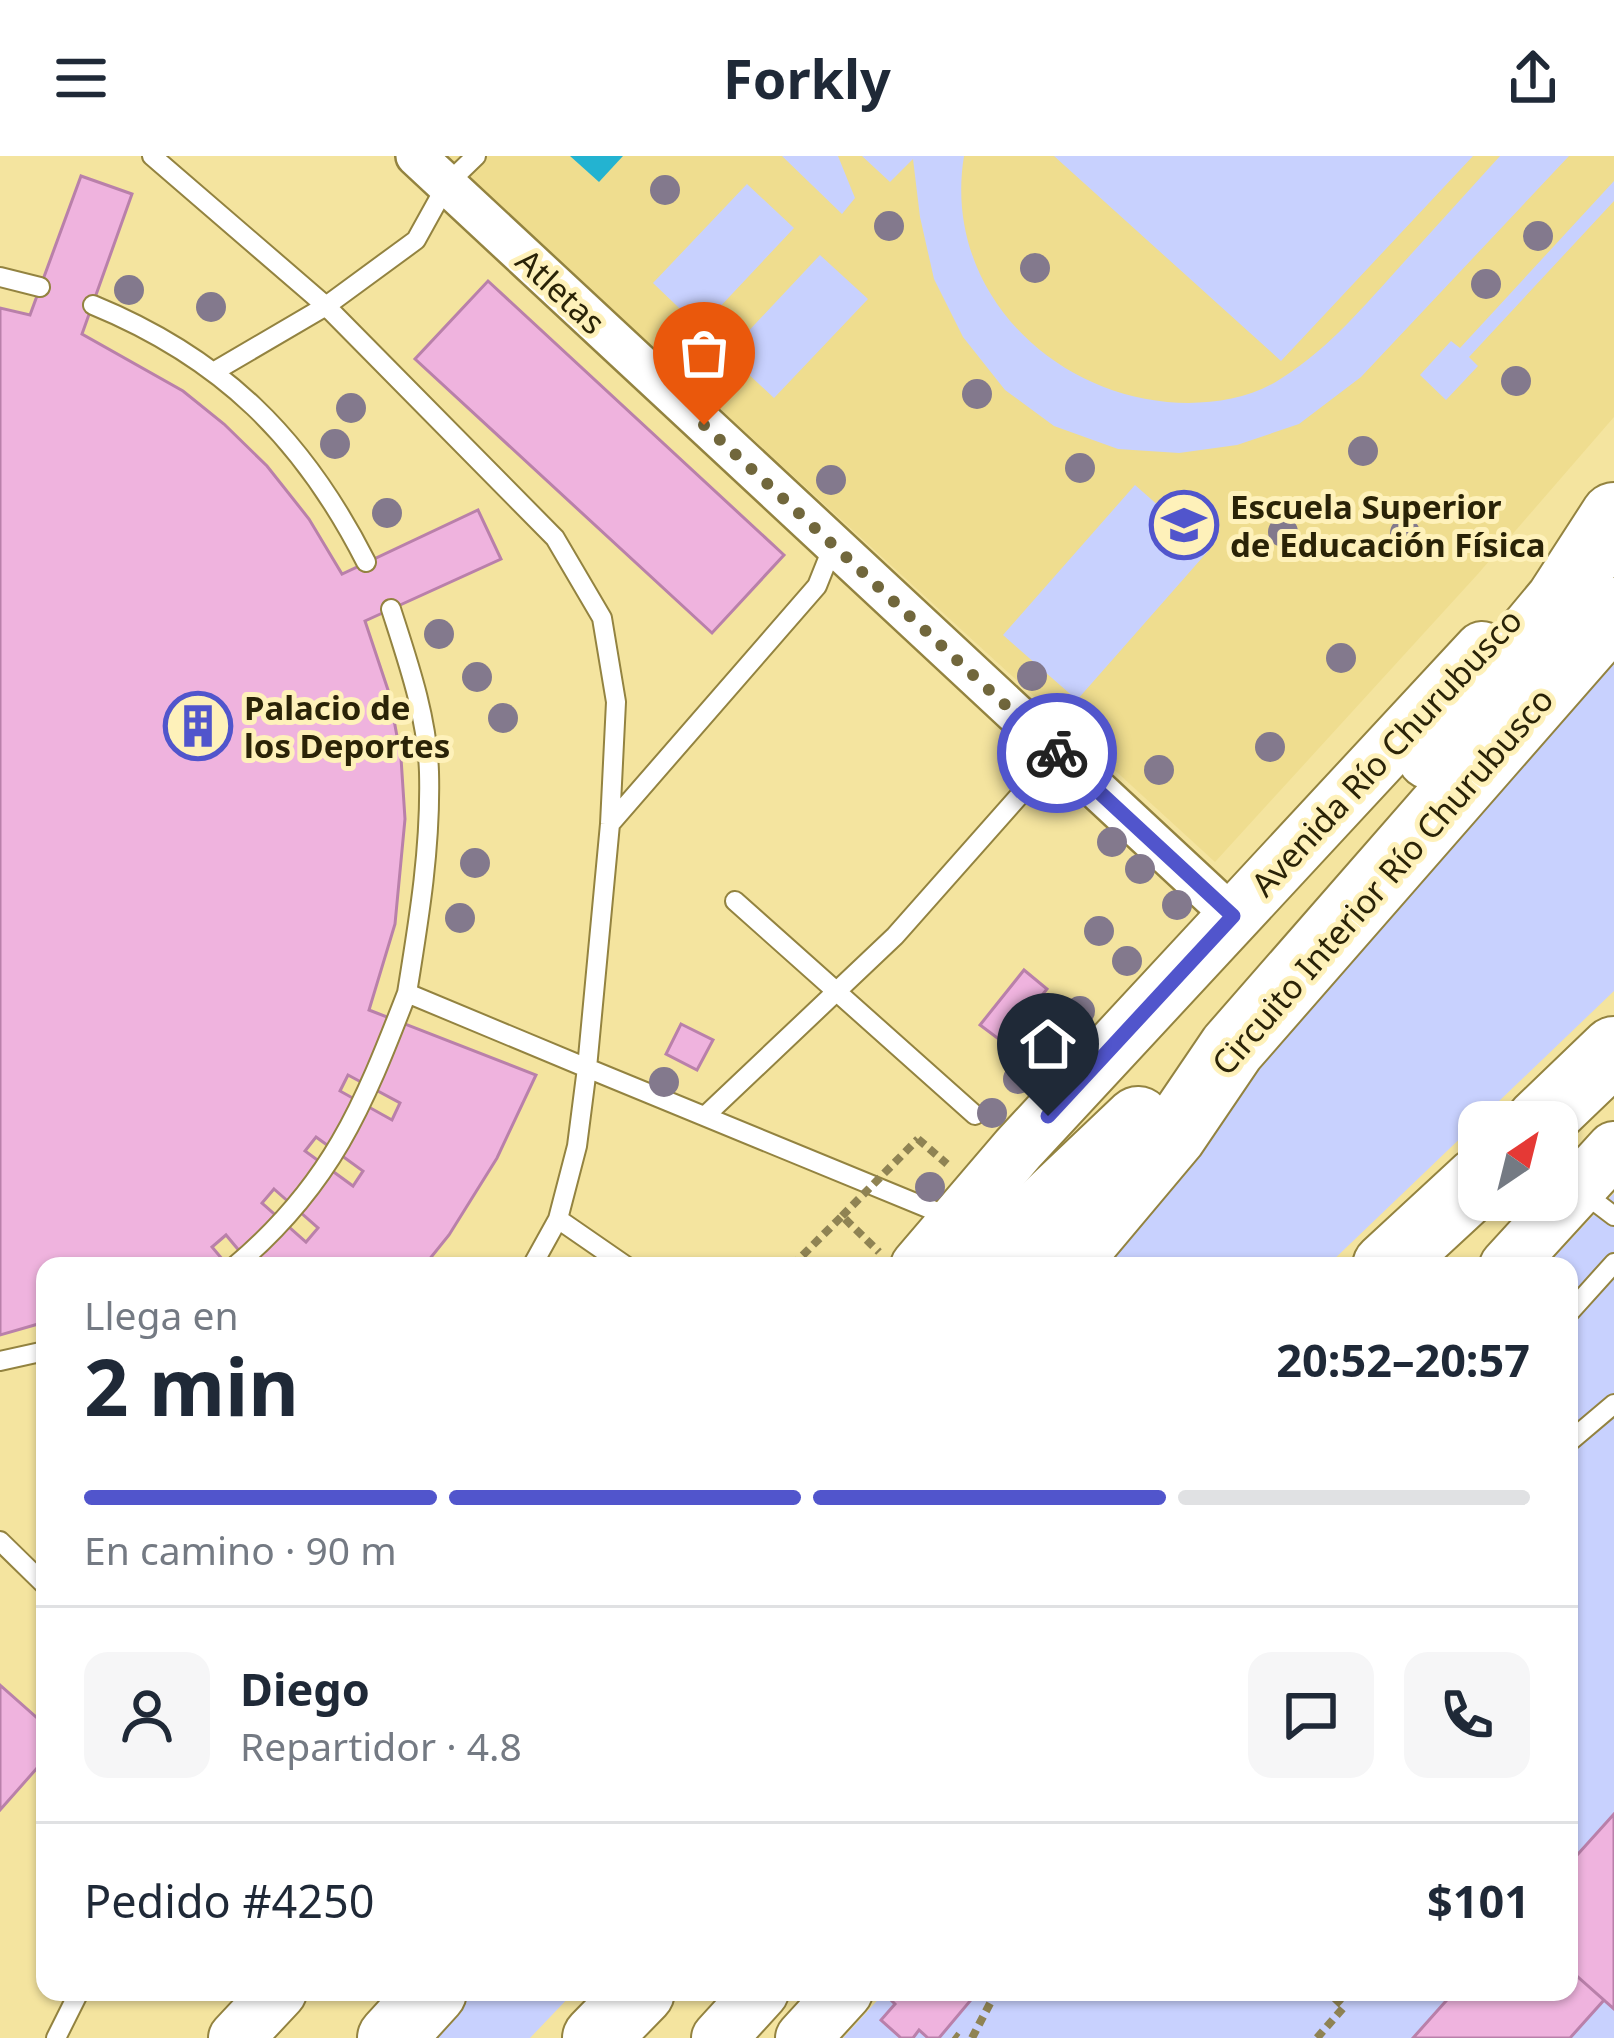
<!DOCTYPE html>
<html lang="es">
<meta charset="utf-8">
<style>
body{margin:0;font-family:"Noto Sans",sans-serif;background:#f6f6f7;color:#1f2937;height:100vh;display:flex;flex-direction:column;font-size:45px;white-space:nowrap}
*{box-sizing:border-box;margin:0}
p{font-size:39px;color:#747a83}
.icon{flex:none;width:66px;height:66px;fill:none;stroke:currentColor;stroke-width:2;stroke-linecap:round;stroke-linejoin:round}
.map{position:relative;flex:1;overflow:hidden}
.panel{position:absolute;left:36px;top:1101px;width:1542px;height:744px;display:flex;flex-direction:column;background:#fff;border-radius:24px;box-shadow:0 3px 9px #0004}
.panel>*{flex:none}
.needle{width:78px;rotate:35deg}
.tools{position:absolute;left:1458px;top:945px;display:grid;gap:24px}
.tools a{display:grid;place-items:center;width:120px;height:120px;border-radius:24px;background:#fff;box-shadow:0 3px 9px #0004;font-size:60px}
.pin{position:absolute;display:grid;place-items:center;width:102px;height:102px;color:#fff;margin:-123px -51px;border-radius:50% 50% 50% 0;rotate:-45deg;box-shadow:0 0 12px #0007}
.pin .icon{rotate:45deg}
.courier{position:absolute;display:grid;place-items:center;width:120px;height:120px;margin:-60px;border:9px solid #5155cc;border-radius:50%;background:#fff;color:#222;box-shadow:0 3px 15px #0007}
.head em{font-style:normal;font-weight:700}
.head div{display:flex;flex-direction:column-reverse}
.head{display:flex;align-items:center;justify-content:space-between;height:204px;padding:0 48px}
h1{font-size:78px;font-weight:700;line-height:90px}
.bar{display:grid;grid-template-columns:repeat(4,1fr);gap:18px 12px;align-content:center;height:144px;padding:0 48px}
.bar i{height:15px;border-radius:9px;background:#e0e1e3}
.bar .current{background:#5155cc}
.bar p{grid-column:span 4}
.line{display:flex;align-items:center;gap:30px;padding:0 48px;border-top:3px solid #e0e1e3}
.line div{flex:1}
.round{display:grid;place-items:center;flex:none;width:126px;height:126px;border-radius:24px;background:#f6f6f7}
header{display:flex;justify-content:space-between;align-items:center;height:156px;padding:0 48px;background:#fff;font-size:54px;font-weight:700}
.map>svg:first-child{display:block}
.built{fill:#efdd8f}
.green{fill:#c8d1fe}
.water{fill:#23b3d1}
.building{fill:#efb3de;stroke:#b980aa;stroke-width:3;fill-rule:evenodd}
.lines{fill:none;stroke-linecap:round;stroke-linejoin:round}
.lane-casing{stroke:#938340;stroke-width:22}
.street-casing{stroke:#938340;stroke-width:44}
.secondary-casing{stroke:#938340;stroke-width:58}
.highway-casing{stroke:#938340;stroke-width:70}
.path{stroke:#8f8353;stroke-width:8;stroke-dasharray:9 6;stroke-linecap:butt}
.lane{stroke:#fff;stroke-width:18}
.street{stroke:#fff;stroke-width:39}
.secondary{stroke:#fff;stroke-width:54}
.highway{stroke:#fff;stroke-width:66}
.path-bridge{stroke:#8f8353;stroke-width:8;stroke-dasharray:9 6;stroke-linecap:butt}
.tree{fill:#83798d}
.done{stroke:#71673c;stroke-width:12;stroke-dasharray:0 21.6}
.route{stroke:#5155cc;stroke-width:15}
.labels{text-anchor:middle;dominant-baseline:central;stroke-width:10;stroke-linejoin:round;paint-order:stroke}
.street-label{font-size:33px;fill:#2a2307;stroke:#fef1ba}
.poi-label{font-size:33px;font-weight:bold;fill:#2a2307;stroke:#fef1ba;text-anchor:start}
</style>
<header><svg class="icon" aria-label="menu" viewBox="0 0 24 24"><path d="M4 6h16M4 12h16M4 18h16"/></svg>Forkly<svg class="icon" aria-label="share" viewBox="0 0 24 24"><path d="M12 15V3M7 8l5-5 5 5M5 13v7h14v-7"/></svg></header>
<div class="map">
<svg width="1614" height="1882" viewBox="0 0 1614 1882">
<rect width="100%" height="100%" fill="#f4e49f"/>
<!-- built -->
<path class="built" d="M444 0H1614V261L1477 419 1215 706Z"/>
<!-- green -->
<path class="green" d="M782 0H838L855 42 842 58Z
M862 0H964C943 128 1044 234 1167 246 1203 249 1242 245 1274 227 1322 199 1358 157 1395 116 1430 77 1465 39 1500 0H1569L1361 221 1299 268 1237 289 1179 297 1118 293 1054 270 1005 234 963 181 934 123 920 61 913 3 890 26Z
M1054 0H1473L1281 205Z
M1614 25V45L1469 201 1478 210 1446 244 1420 219 1451 185 1460 192Z
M747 28 794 72 700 172 653 127Z
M820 99 868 143 774 242 727 198Z
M1135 329 1209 394 1077 544 1003 479Z
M1614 489V835L1327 1110H1087Z
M1614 1037V1882H843L885 1836H1569V1110H1546Z
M465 1836H574L530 1882H424Z"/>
<!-- water -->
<path class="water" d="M570 0H623L599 26Z"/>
<!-- building -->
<path class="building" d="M81 20 132 38 82 178 183 235 224 268 267 310 309 363 342 418 478 354 501 403 365 465 389 537 401 602 405 663 395 768 369 854 536 919 497 1002 449 1079 424 1110H252L226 1079 212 1091 228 1110H45V1166L0 1179V152L30 159ZM348 919 400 947 392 964 340 935ZM316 981 363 1015 353 1030 305 995ZM274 1033 318 1072 306 1086 262 1047Z
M488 125 784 399 712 477 415 203Z
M1024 814 1047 833 1004 887 980 869Z
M681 868 713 884 697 914 666 898Z
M0 1529 45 1569V1603L0 1654Z
M1614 1658V1853L1569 1813V1708Z
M1569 1813 1604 1844 1570 1882H1413L1454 1836H1569Z
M897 1836H986L980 1843 975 1839 939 1882H928L919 1874 913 1882H901L881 1864 895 1848 891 1844Z"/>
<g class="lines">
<!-- lane casing -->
<g class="lane-casing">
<path id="lane" d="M152 0 326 150 555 382 602 462 616 546 610 668 587 912 407 837C419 763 431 691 429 616 427 560 408 506 391 453
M0 121 40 131
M93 149C222 202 303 282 366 406
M215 215 326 150 416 84 447 28 476 0
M610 668 817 430 833 390
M735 745 975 959
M705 960 895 780 1057 597
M1581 1035 1614 1060
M558 1063 626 1110
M235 1110C331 1029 363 951 407 837
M532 1110 558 1063 577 990 587 912 952 1062
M1569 1157 1614 1107
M0 1205 45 1195
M1569 1286 1614 1248
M0 1385 45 1429
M56 1882 79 1836"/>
</g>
<!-- street casing -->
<g class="street-casing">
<path id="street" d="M416 0 1233 760"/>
</g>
<!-- secondary casing -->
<g class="secondary-casing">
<path id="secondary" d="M918 1110 1018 993 1482 493
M1507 1110 1614 993
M236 1882 279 1836
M719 1882 761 1836
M803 1882 845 1836"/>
</g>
<!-- highway casing -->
<g class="highway-casing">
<path id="highway" d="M1430 600 1559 445 1614 360
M1539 966 1614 894
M984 1110 1138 964
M1063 1110 1173 979 1232 892 1614 455
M1386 1110 1479 1024
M391 1882 433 1836
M596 1882 641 1836"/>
</g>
<!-- path -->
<path class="path" d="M918 983 947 1008
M792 1110 842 1060 879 1096
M954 1879 958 1882
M972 1882 996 1836
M1317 1882 1344 1851 1328 1836"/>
<!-- lane -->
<use href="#lane" class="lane"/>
<!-- street -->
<use href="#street" class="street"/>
<!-- secondary -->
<use href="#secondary" class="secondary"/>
<!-- highway -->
<use href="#highway" class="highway"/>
<!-- path-bridge -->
<path class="path-bridge" d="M842 1060 918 983"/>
</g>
<!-- trees -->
<g class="tree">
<circle cx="665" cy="34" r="15"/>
<circle cx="889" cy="70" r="15"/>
<circle cx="1538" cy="80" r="15"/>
<circle cx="1035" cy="112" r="15"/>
<circle cx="1486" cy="128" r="15"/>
<circle cx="129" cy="134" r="15"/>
<circle cx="211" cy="151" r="15"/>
<circle cx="1516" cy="225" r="15"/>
<circle cx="977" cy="238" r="15"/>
<circle cx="351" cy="252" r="15"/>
<circle cx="335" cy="288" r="15"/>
<circle cx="1363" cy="295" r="15"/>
<circle cx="1080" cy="312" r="15"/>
<circle cx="831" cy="324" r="15"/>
<circle cx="387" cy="357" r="15"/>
<circle cx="1283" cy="376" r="15"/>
<circle cx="1405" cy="377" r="15"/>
<circle cx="439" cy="478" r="15"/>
<circle cx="1341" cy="502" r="15"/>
<circle cx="1032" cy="520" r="15"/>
<circle cx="477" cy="521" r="15"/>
<circle cx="503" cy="562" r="15"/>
<circle cx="1270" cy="591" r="15"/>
<circle cx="1159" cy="614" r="15"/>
<circle cx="1112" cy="686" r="15"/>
<circle cx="475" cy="707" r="15"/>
<circle cx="1140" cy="713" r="15"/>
<circle cx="1177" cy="749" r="15"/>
<circle cx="460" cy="762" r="15"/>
<circle cx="1099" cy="775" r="15"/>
<circle cx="1127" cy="805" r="15"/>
<circle cx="1080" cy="855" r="15"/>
<circle cx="1018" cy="923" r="15"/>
<circle cx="664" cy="926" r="15"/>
<circle cx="992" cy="957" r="15"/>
<circle cx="930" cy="1031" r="15"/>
</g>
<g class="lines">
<!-- done -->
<path class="done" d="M704 269 1057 597"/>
<!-- route -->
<path class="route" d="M1048 960 1233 760 1057 597"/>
</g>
<!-- icons -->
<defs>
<g id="university-ring" transform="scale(3.45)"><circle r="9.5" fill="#fef1ba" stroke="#5155cc" stroke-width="1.5"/><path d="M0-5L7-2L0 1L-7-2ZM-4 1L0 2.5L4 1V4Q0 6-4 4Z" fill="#5155cc"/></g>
<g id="building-ring" transform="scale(3.45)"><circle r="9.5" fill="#fef1ba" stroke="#5155cc" stroke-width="1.5"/><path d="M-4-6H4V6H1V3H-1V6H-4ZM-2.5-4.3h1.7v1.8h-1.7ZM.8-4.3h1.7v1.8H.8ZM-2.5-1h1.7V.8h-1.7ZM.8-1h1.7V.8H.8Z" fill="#5155cc"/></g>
</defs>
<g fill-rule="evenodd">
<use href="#university-ring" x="1184" y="369"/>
<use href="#building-ring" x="198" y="570"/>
</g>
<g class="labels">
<!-- street labels -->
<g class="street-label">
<text transform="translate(561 135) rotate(43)">Atletas</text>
<text transform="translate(1386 596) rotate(-47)">Avenida Río Churubusco</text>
<text transform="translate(1382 725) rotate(-49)">Circuito Interior Río Churubusco</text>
</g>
<!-- poi labels -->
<g class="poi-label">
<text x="1230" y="350">Escuela Superior<tspan x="1230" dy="38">de Educación Física</tspan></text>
<text x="244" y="551">Palacio de<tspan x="244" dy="38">los Deportes</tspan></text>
</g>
</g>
</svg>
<div class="tools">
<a><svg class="needle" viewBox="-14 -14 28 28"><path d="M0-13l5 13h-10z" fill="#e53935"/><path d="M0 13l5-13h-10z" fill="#747a83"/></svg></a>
</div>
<div class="pin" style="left:704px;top:269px;background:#ea580c"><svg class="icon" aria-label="bag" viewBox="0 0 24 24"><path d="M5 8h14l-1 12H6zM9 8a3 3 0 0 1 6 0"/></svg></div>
<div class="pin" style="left:1048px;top:960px;background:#1f2937"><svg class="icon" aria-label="home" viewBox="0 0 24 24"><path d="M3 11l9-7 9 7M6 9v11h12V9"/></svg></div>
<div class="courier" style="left:1057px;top:597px"><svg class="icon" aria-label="bike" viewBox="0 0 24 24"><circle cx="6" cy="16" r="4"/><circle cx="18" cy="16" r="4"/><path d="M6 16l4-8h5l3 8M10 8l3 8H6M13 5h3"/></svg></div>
<section class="panel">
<div class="head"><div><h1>2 min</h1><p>Llega en</p></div><em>20:52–20:57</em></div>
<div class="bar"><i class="current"></i><i class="current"></i><i class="current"></i><i></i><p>En camino · 90 m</p></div>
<div class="line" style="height:216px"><a class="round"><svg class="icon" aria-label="person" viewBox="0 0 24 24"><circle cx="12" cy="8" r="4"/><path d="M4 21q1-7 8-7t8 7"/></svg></a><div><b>Diego</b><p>Repartidor · 4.8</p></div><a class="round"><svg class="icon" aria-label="chat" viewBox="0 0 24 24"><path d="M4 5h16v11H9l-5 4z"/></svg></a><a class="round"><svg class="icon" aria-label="phone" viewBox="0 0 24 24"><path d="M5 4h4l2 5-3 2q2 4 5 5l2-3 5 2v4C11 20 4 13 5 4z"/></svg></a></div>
<div class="line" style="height:156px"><div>Pedido #4250</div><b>$101</b></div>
</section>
</div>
